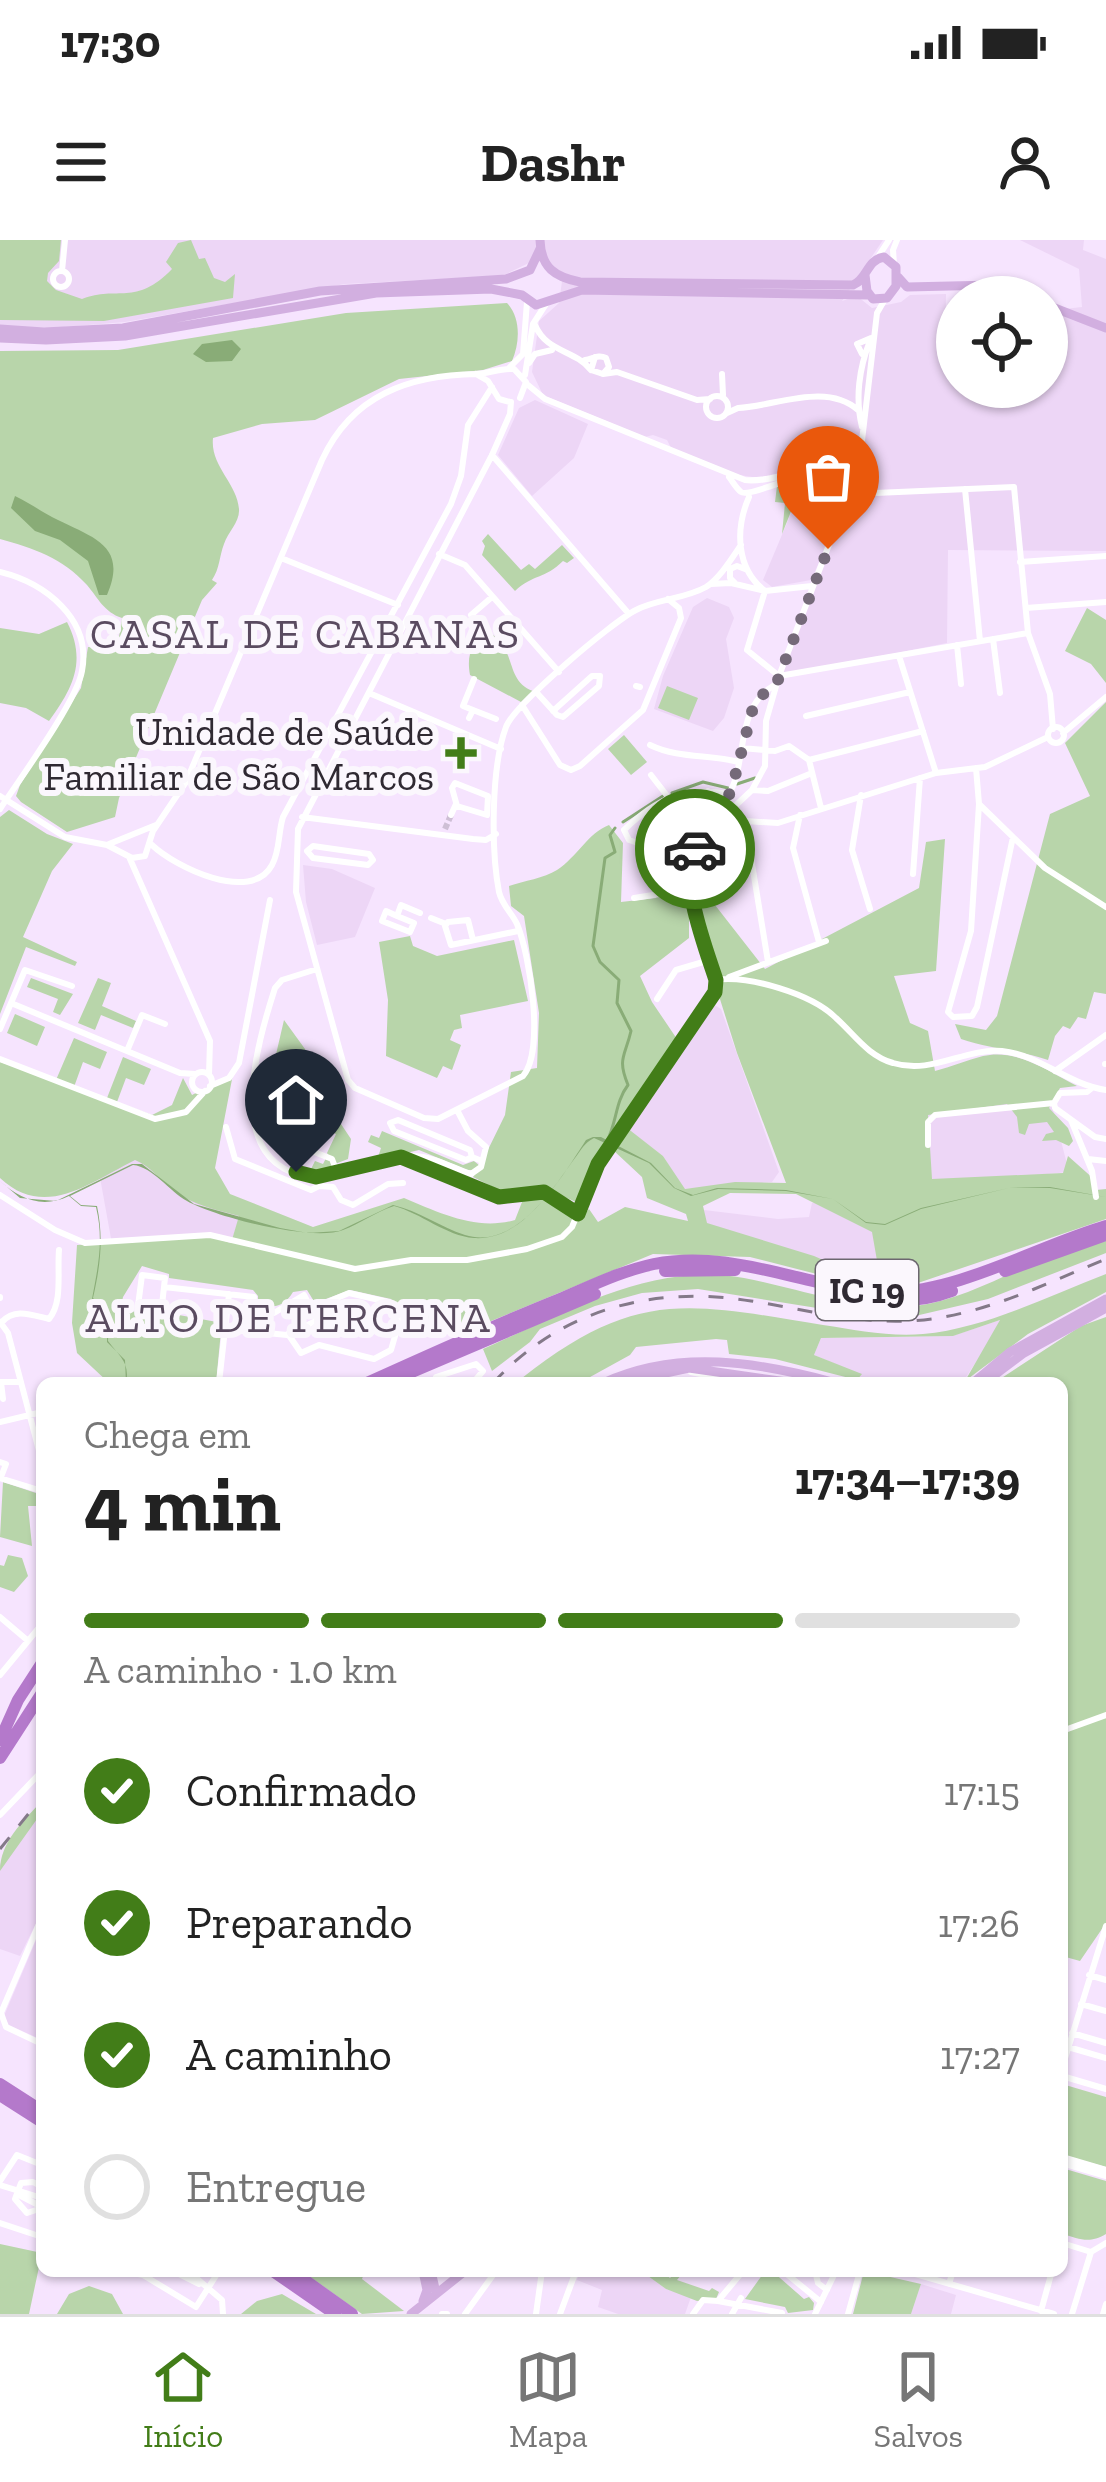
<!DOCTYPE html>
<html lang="pt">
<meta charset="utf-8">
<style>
body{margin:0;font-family:"Zilla Slab",serif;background:#f6f6f6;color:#222;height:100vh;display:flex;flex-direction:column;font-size:45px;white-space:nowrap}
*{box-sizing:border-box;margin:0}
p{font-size:39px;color:#767676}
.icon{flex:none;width:66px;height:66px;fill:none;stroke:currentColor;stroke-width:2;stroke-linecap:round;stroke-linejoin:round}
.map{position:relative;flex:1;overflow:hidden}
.sheet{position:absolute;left:36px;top:1137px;width:1032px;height:900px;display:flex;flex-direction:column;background:#fff;border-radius:18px;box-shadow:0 3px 9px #0004}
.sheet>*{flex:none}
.controls{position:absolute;left:936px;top:36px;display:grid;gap:24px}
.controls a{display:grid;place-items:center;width:132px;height:132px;border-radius:50%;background:#fff;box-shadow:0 3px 9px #0004;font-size:60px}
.pin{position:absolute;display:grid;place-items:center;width:102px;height:102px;color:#fff;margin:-123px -51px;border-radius:50% 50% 50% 0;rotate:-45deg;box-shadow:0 0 12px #0007}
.pin .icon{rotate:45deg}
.courier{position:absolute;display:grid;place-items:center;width:120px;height:120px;margin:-60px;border:9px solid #427d18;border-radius:50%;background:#fff;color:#222;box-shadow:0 3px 15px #0007}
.head em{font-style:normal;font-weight:700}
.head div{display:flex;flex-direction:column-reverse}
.head{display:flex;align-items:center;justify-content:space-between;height:204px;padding:0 48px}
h1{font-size:78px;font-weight:700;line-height:90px}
.bar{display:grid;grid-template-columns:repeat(4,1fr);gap:18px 12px;align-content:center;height:144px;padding:0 48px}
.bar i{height:15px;border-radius:9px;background:#e0e0e0}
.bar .active{background:#427d18}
.bar p{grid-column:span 4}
ol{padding:0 48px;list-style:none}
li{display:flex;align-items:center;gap:36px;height:132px}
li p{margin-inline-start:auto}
li .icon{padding:12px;border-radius:50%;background:#427d18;color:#fff;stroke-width:4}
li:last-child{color:#767676}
li i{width:66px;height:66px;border:6px solid #e0e0e0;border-radius:50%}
.status{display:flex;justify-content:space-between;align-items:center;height:84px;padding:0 60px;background:#fff;direction:ltr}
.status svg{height:33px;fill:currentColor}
header{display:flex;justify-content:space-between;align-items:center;height:156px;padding:0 48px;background:#fff;font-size:54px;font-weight:700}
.tabs{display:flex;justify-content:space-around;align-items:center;height:168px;border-top:3px solid #e0e0e0;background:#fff;font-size:33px;color:#767676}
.tabs a{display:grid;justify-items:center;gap:6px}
.tabs .active{color:#427d18}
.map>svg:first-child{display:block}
.built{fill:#edd6f6}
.green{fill:#b8d5aa;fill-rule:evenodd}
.water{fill:#89ac77}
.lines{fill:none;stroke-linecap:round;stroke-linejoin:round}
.stream{stroke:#89ac77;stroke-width:3}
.minor-tunnel{stroke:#cebfd5;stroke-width:6;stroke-dasharray:6 3;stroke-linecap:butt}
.minor{stroke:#fff;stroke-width:6}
.major{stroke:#d2afe0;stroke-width:9}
.highway{stroke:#b479cb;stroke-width:12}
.rail{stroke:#847989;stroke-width:3;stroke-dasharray:15 15;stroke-linecap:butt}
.done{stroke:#756a79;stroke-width:12;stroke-dasharray:0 21.6}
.route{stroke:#427d18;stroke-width:15}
.poi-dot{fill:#427d18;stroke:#fbf7fd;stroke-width:4.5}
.labels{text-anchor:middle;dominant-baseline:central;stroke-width:12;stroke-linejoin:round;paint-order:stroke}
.shield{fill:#fbf7fd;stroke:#6c676f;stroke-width:3}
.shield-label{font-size:36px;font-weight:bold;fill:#2f2932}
.poi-label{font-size:39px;fill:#2f2932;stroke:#fbf7fd;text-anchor:end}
.neighbourhood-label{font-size:42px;letter-spacing:3px;fill:#5a4b60;stroke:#fbf7fd}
</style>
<div class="status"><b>17:30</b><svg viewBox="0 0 49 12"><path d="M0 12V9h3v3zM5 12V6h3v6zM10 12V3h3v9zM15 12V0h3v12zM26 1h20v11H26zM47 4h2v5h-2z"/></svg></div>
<header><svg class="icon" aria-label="menu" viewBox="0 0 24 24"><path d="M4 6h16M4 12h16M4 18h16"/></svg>Dashr<svg class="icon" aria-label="person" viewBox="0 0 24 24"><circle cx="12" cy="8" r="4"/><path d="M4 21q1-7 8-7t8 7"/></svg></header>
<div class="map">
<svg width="1106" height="2074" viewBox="0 0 1106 2074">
<rect width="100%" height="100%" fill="#f6e4fe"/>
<!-- built -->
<path class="built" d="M0 0H883L842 61 857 56 872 68 901 62 910 55 946 54 945 111 949 116 957 105V147H1047V71L1082 67 1079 29 1020 0H1084L1083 10 1106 19V311L948 310 947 403 781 436 810 349 851 263 857 202 843 216 759 238 739 235 671 208 667 200 653 195 645 197 543 155 532 132 539 81 559 63 563 34 548 21 531 22 502 36 345 44 125 82 51 88 0 86Z
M535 160 588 184 574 218 532 256 498 215 519 168Z
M804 255 843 270 811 340 772 347 763 340 797 259 801 261Z
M707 358 729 367 734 378 726 399 734 448 724 478 713 491 654 469 663 436 693 367Z
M303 625 332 629 375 648 355 697 317 705 306 662Z
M713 764 721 769 779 932 772 942 684 949 663 916 626 888Z
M1050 858 1069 932 928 945 916 869Z
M143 915 240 975 231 1003 112 1004 99 932Z
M818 962 879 992 881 1027 876 1040H854L702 983 704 970 778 979 809 977 812 963Z
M1000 1080 1002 1083 962 1143H870L857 1140 861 1135 814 1115 821 1098 952 1096Z
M42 1573V1671L20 1716 0 1709V1624Z
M42 1686V1800L9 1785 4 1776Z
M580 2031H641L666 2049 691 2057 685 2074H618L598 2067 602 2050 577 2040Z
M921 2044 956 2055 951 2074H911Z"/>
<!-- green -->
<path class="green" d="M0 0H61L59 21 48 33 47 41 56 50 82 59C118 45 135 67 172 29L166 22 178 3 191 0 199 19 205 18 214 38 225 42 235 34 233 58 104 81 0 80Z
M507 63C521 78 520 103 512 121L483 130 399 139 315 180 262 184 213 198C210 226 237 243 239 269 240 282 228 292 224 304 219 317 220 328 212 340L217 343 202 360 119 558 115 577 67 592 21 562 16 556 20 545 81 448 88 407 117 409 122 378C104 372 98 358 87 345 63 318 33 308 0 299V111L118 110 346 73Z
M832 230 848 240 849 250 838 277 833 274 834 267 802 254 796 259 782 294 785 263 775 262 777 246Z
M488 294 521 330 529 324 535 329 562 305 574 318 567 323 563 321C545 339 533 334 515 351L482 315 485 306 482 301Z
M1087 368 1106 380V443L1091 424 1065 411Z
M67 382C87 421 73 448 49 481L26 468 0 463V388L39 394Z
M486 387C492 394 502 403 506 411 514 428 513 443 533 451L521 462 470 435C466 413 473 404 486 387Z
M667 446 698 458 689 480 658 468Z
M1106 462V754L1094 752 1086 779 1078 777 1070 789 1063 786 1055 796 1048 820C1019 810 990 809 961 799L955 784 986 790 997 776 1050 574 1090 556 1065 503Z
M624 495 647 522 631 535 608 509Z
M9 570 47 594 73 604 52 631 23 697 77 722 75 726 26 707 0 774V577Z
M609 585 623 603 621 662 656 658 668 624 690 633 765 729 919 648 926 602 945 599 936 731 894 736 910 783 928 791 935 831C951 827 967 820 983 816 1017 808 1049 832 1077 846L1060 848 1049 868 1068 888 1073 901 1069 906 1056 900 1042 901 1046 894 1054 892 1047 882 1029 884 1025 895 1019 893 1017 877 1007 864 928 875 932 939 1063 933 1068 916 1095 940 1096 950 1106 949V979L915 1044 852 1043 750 1017 653 1014 479 1086 426 1078 414 1091 391 1059 350 1050 315 1063 307 1050 293 1052C284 1067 274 1068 258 1065V1056L253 1050 169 1038V1034L142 1026 123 1057 120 1072 157 1071 217 1082 221 1091 216 1143H109L77 1113 72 1083 77 1005 211 997 231 1003 239 976C217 970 193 965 174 951 160 941 151 926 135 920 89 943 45 980 0 938V822L56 840 74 798 107 812 100 829 83 822 74 847 107 858 123 817 151 829 144 845 126 838 117 862 152 875 172 865 183 838 192 855 233 834 215 928 230 954 313 987 404 958C440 973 476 991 515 980L522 962 540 954 581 978 589 969 598 982 625 967 688 981 686 974 647 958 642 937 613 910 576 962 544 948 501 951 473 937 478 930H467L419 910 377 920 381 908 368 902 371 895 379 898 382 891 463 925 474 921 480 926 505 875 511 832 537 828 539 773 524 676 511 666 509 646C524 641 544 638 557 630 577 617 588 593 609 585ZM689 661 737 813 786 943 735 942 685 949 663 916 622 884 677 799 652 762 640 736 689 698ZM730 953 796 954 872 992 879 1032 862 1037 814 1016 707 983 703 966Z
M410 696 413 706 437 716 514 700 528 761 460 775 462 788 454 790 450 800 461 805 452 830 443 826 437 838 386 816 388 760 379 702Z
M31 738 73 754 60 775 53 772 58 759 27 747Z
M98 738 111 743 102 766 136 781 133 788 101 775 95 790 78 783Z
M15 774 45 787 37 806 7 793Z
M284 780 305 809 321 853 334 863 339 881 351 899 348 919 335 924V931L308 935 315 921 323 924 326 918 332 920 327 913 336 894 326 890 328 882 301 871 303 864 274 823Z
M1106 1001V1013L988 1059 915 1076 817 1068 698 1049 642 1053 595 1066 540 1089 530 1102 492 1131 483 1109C566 1073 649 1021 744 1038 799 1048 859 1072 916 1066 964 1060 1008 1032 1053 1016 1070 1009 1088 1005 1106 1001Z
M1106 1034V1052L1028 1094 965 1141 1000 1080 953 1096 821 1098 814 1115 862 1134 857 1140 775 1119 729 1114 727 1100 716 1099 636 1107 630 1115 581 1142 571 1138 527 1143 522 1138C636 1048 688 1063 823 1085 856 1090 890 1097 923 1094 986 1088 1048 1056 1106 1034Z
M1106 1077V1683L1080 1721 1062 1716V1143H994L1081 1086Z
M3 1242 42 1255V1266H28L32 1306 0 1297Z
M8 1315 22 1318 28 1336 14 1352 0 1347V1325L4 1326Z
M42 1561V1572L0 1631C0 1602 23 1581 42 1561Z
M1062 1844 1106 1857V1927L1062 1915Z
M1062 1928 1106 1941V1994C1089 2004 1080 1999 1062 1994Z
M0 2004 42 2013 29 2074H0Z
M302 2031H365L362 2039 404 2071 362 2074Z
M641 2031H661L670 2038 677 2031 681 2035 677 2040 709 2051 712 2048 719 2052 716 2059 697 2061 666 2049Z
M765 2031H772L804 2059 809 2057 814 2063 813 2070 788 2073 785 2067 745 2059Z
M864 2031 921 2044 911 2074H853Z
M89 2046 112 2054 123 2074H57L69 2054Z
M282 2054 316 2074H241L257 2061Z"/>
<!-- water -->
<path class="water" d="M232 100 241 109 232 121 206 122 193 114 202 104Z
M15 256C30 263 43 273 58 280 94 298 128 306 107 355H99L88 321 60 300 35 291 11 268Z
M593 897H601L651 923 675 948 693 955 717 948 786 950 833 959 866 982 885 984 921 968 1009 948 1050 947 1106 957 1050 948H1009L921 969 885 985 866 983 833 959 786 951 718 949 691 956 674 948 649 923 594 898C584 903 582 909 575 918 551 951 520 1001 474 998 446 996 421 973 394 966 375 972 360 984 343 990 312 1002 215 977 187 961 169 951 153 927 133 925L70 956 81 965 97 966C104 999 100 1027 93 1058L109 1076 108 1101C120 1117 130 1122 126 1143L125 1120 107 1102 108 1077 92 1059C98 1027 104 1000 96 967L81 966 69 956C42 969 20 959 0 941L20 958 56 961 132 924H142L194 964 280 988 308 993 339 991 393 965C419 971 440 987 465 995 518 1012 562 937 586 900Z"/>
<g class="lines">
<!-- stream -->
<path class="stream" d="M737 544 755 538
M672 553 703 542 728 548
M623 582 663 556
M607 901C617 882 615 862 628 845 617 818 625 817 631 791L617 763 619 740 600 722 593 706 605 618 615 612 610 595 615 588"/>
<!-- minor-tunnel -->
<path class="minor-tunnel" d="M445 589 451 575"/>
<!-- minor -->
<path class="minor" d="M878 17 889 0
M894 24 893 10 897 0
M62 31 65 0
M53 39a8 8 0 1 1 16 0a8 8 0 1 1-16 0Z
M955 63 949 112 957 121
M535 85C547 113 574 109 591 130
M862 114 857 104 871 98
M585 120C593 119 598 114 606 118L609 127 603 134 591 130 595 117
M529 123 535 114 552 110
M509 128 523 114 527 62
M476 134 488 141 499 159 510 162
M603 134 617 132 697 160 710 159
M722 134 723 155
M525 135 533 84 546 64
M528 145 545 159 745 240C766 243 844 223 858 208
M706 167a11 11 0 1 1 22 0a11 11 0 1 1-22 0Z
M511 162 510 174 492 215 298 589 296 652 348 840 355 848 424 878 438 879 523 836C545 811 530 715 517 684 512 673 502 665 499 652 491 610 491 527 506 487 514 465 612 382 636 370 657 359 685 359 706 347 720 338 732 318 741 305
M727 173 738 168C776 166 826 142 858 170
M862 187C855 159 859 128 870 101
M492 215 629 374
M729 237C733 242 736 248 741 252 750 259 820 222 845 229
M965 249 980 401
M852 254 1014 247 1028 393 1050 454 1053 489
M749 257C735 289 736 329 765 351
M439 314 465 325 559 432
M281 318 398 365
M1020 322 1106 316
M0 332C45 343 92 379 82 431 77 461 19 540 0 569
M735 343 730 338V329L737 326 745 329
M711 344 731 343 765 351
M812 346 765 351 747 410 779 436 1028 393
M1026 368 1106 362
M471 375 492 357
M993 399 1000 453
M957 405 961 444
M899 416 936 533
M636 446 640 447
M369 453 501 509
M537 453 557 475 563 477 599 446 600 436H592L553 471
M522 465 560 525 571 530 580 526 643 470 681 378 679 368 668 359
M473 470 496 479
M806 476 910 452
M469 478 473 470 463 466 474 439
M1048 495a8 8 0 1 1 16 0a8 8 0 1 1-16 0Z
M1063 493 1106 457
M650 505C679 519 708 514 739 522
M742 508 775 511 789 506 809 520
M809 520 923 491
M809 520 821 568
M976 528 979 564 1045 628 1106 667
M651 535 668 557 662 583 668 613 677 619 689 618
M455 543 488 556 487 575 457 566 452 548Z
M752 550 768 551 812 533
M861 555 852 610 870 669
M0 556 65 597 107 605 132 618 145 616 153 591 186 542 322 220C352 155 409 135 477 134 490 133 501 128 514 129L526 142 520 158
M979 564 971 691 948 772 953 777 972 776 977 767 1013 597
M665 573H682L690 615
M720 574C724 561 733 550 736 537 745 504 741 465 773 446
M451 575 456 564
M800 575 793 608 819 702
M302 577 473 599 486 600 496 594
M745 581 778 583 936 533 985 527 1048 497
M745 581 768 722
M624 590C657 558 684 546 728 554
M624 590 629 600 668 613
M702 594 699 577 708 551
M109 604 156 585
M152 605C175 627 251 664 272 625 280 611 278 593 283 577L451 264 461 236 468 185 492 147
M313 606 369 614 373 620 368 625 313 618 307 611Z
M689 618 712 581 734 567 752 550 765 526 766 481 779 436 859 226 877 73 884 61
M130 619 210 801 209 835
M913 634 920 538
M634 658 691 649
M397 676 414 683 410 692 382 681 386 671 397 676 401 665 420 673
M431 678 446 684
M473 700 468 680 448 682 445 686 451 705 518 691
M317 729 282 740 275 748C257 804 221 924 310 937 338 941 379 918 409 916 431 915 450 927 471 934L481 927 486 907 468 891 457 870
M729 737 826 701
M715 740C749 735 812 754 836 778 855 795 868 816 893 823 932 835 964 808 1002 811 1040 815 1069 845 1106 850
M657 759 676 730 710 720
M11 763 180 833 195 834
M0 789 25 730 72 746
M127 811 142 775 165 784
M0 819 155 879 186 872 205 851
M1105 824H1106
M1055 831 1106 795
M192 842a10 10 0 1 1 20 0a10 10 0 1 1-20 0Z
M210 846 229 838 239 823 270 660
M1054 863 1055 868 1095 897 1106 899
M254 867 315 893
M1071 880 1092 931 1096 957
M226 887 235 919 311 950 319 946 333 947 341 960 353 965 388 944 403 943
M294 904 332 919 337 932
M928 905V882L935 875 1054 863 1060 853 1087 852 1092 848
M472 917 470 910 398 880 390 883 394 891 466 920 472 917 482 921
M403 918 499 957 544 953 578 974
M1088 919 1106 921
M0 955 55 990 85 1003 210 995 355 1029 411 1020H467L527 1009 562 997 572 987 598 924 715 751V740L694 667 689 618
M0 1058V1057
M162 1065 164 1047 254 1057 252 1071 274 1073 304 1055 317 1080
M138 1066 142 1035 165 1038 164 1047
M0 1082 8 1093 42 1222
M1 1083C14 1067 32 1075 49 1079 63 1062 57 1033 59 1010
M225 1089 287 1095 320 1079 344 1082 351 1077 370 1082 374 1087 371 1093 347 1088 344 1082
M288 1094 301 1113 319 1105 374 1119 391 1110 400 1079 388 1062 349 1053 313 1068
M691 1132 744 1143
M0 1142H21
M1 1142 3 1159
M219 1143 229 1054
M433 1143 436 1137 476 1124 483 1131 473 1143
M0 1182 42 1172
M0 1222 6 1224 1 1237
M0 1238 42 1251
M0 1377 27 1400
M0 1435 42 1384
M1062 1491 1106 1475
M0 1575 42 1531
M1089 1735 1106 1740
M1081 1764 1106 1771
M1 1773 6 1787 42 1804
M0 1775 42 1677
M1072 1793 1106 1803
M1068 1807 1106 1818
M1062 1828 1106 1686
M1062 1836 1106 1849
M1062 1917 1106 1930
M1062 1923 1106 1936
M0 1941 17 1915 42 1925
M0 1945 42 1958
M42 1947 33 1942 21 1943 15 1959 27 1973 42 1968
M17 1954 42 1967
M0 1983 42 1997
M1062 2003 1091 2012
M124 2031 143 2035 196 2067 219 2031
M173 2031 199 2044
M188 2031 222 2060 223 2074
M783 2031 821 2062
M815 2031 818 2043 827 2050
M905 2031 1054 2074
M949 2044 953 2031
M718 2061 782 2073
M1041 2071 1052 2031
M442 2074H447
M465 2074 496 2031
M536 2074 542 2031
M560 2074 576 2031
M693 2074 703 2060 718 2061 743 2031
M732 2074 741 2058
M815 2074 836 2031
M848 2074 860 2031
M1072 2074 1091 2012 1106 2003
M1103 2074 1106 2064"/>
<!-- major -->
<path class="major" d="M540 0C541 28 555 37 580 42L853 45C868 39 866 20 884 17L896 27V46L887 58 873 59 867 51 865 35
M898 37 907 47 993 45 1042 57
M1047 65 1106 88
M0 89 44 92 123 88 320 51 506 39 530 30 540 9
M0 98 46 100 125 96 376 53 491 49 522 55 536 65 582 50 869 55
M603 1143C679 1108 758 1122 836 1143
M619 1143 689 1128 794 1143
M973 1143 1010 1112 1106 1059
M984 1143 1024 1113 1106 1068
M423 2031 427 2050 423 2061
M431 2031 436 2053
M411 2074 465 2031"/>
<!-- highway -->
<path class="highway" d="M665 1031 735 1030
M1005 1031 1106 995
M842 1055C878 1063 918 1064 952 1051
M367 1143C431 1114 495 1085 560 1059 591 1046 621 1031 654 1024 736 1008 808 1050 889 1052 957 1053 1038 1006 1106 986
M386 1143 595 1054
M0 1500 18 1460 42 1423
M0 1518 42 1453
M0 1844 42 1871
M0 1855 42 1882
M273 2031 335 2074
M292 2031 352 2074"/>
<!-- rail -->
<path class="rail" d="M493 1143C561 1069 654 1045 751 1061 802 1069 854 1083 906 1081 976 1079 1042 1045 1106 1019
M0 1609 42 1557"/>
</g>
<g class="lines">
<!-- done -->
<path class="done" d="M695 609 720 575 732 548 755 460 776 445 828 309"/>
<!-- route -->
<path class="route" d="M296 932 316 937 401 917 499 957 544 952 578 974 598 924 715 752 716 740C706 709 678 637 695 609"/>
</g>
<!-- markers -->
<path class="poi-dot" d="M455 495h12v12h12v12h-12v12h-12v-12h-12v-12h12z"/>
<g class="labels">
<!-- shield labels -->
<rect class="shield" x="816" y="1020" width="102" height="60" rx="9"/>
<g class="shield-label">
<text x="867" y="1050">IC 19</text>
</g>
<!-- poi labels -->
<g class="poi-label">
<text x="434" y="491">Unidade de Saúde<tspan x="434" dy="45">Familiar de São Marcos</tspan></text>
</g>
<!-- neighbourhood labels -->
<g class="neighbourhood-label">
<text x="306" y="393">CASAL DE CABANAS</text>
<text x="289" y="1077">ALTO DE TERCENA</text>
</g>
</g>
</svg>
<div class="controls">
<a><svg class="icon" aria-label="locate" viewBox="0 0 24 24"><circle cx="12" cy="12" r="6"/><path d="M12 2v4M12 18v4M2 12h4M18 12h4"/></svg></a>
</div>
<div class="pin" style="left:828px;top:309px;background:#ea580c"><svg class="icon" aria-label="bag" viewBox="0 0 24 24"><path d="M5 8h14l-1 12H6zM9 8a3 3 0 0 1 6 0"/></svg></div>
<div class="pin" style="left:296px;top:932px;background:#1f2937"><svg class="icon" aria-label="home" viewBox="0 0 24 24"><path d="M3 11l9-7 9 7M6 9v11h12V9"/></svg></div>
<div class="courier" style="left:695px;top:609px"><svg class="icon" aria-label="car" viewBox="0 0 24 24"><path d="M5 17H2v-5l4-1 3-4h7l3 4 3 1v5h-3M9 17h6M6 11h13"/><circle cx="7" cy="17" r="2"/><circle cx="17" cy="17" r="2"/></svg></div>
<section class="sheet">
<div class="head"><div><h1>4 min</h1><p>Chega em</p></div><em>17:34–17:39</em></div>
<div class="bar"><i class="active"></i><i class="active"></i><i class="active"></i><i></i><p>A caminho · 1.0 km</p></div>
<ol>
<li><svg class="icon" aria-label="check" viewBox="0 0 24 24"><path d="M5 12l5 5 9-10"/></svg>Confirmado<p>17:15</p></li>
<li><svg class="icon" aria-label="check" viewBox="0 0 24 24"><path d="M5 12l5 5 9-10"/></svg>Preparando<p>17:26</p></li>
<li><svg class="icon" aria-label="check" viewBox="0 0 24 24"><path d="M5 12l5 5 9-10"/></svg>A caminho<p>17:27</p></li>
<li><i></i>Entregue</li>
</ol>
</section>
</div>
<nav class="tabs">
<a class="active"><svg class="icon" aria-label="home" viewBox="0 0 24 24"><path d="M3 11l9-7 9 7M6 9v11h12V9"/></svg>Início</a>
<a><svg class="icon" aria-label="map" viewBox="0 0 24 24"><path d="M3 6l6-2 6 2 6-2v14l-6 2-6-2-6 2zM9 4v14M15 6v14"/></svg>Mapa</a>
<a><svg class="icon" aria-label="saved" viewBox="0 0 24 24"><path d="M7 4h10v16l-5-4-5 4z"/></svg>Salvos</a>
</nav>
